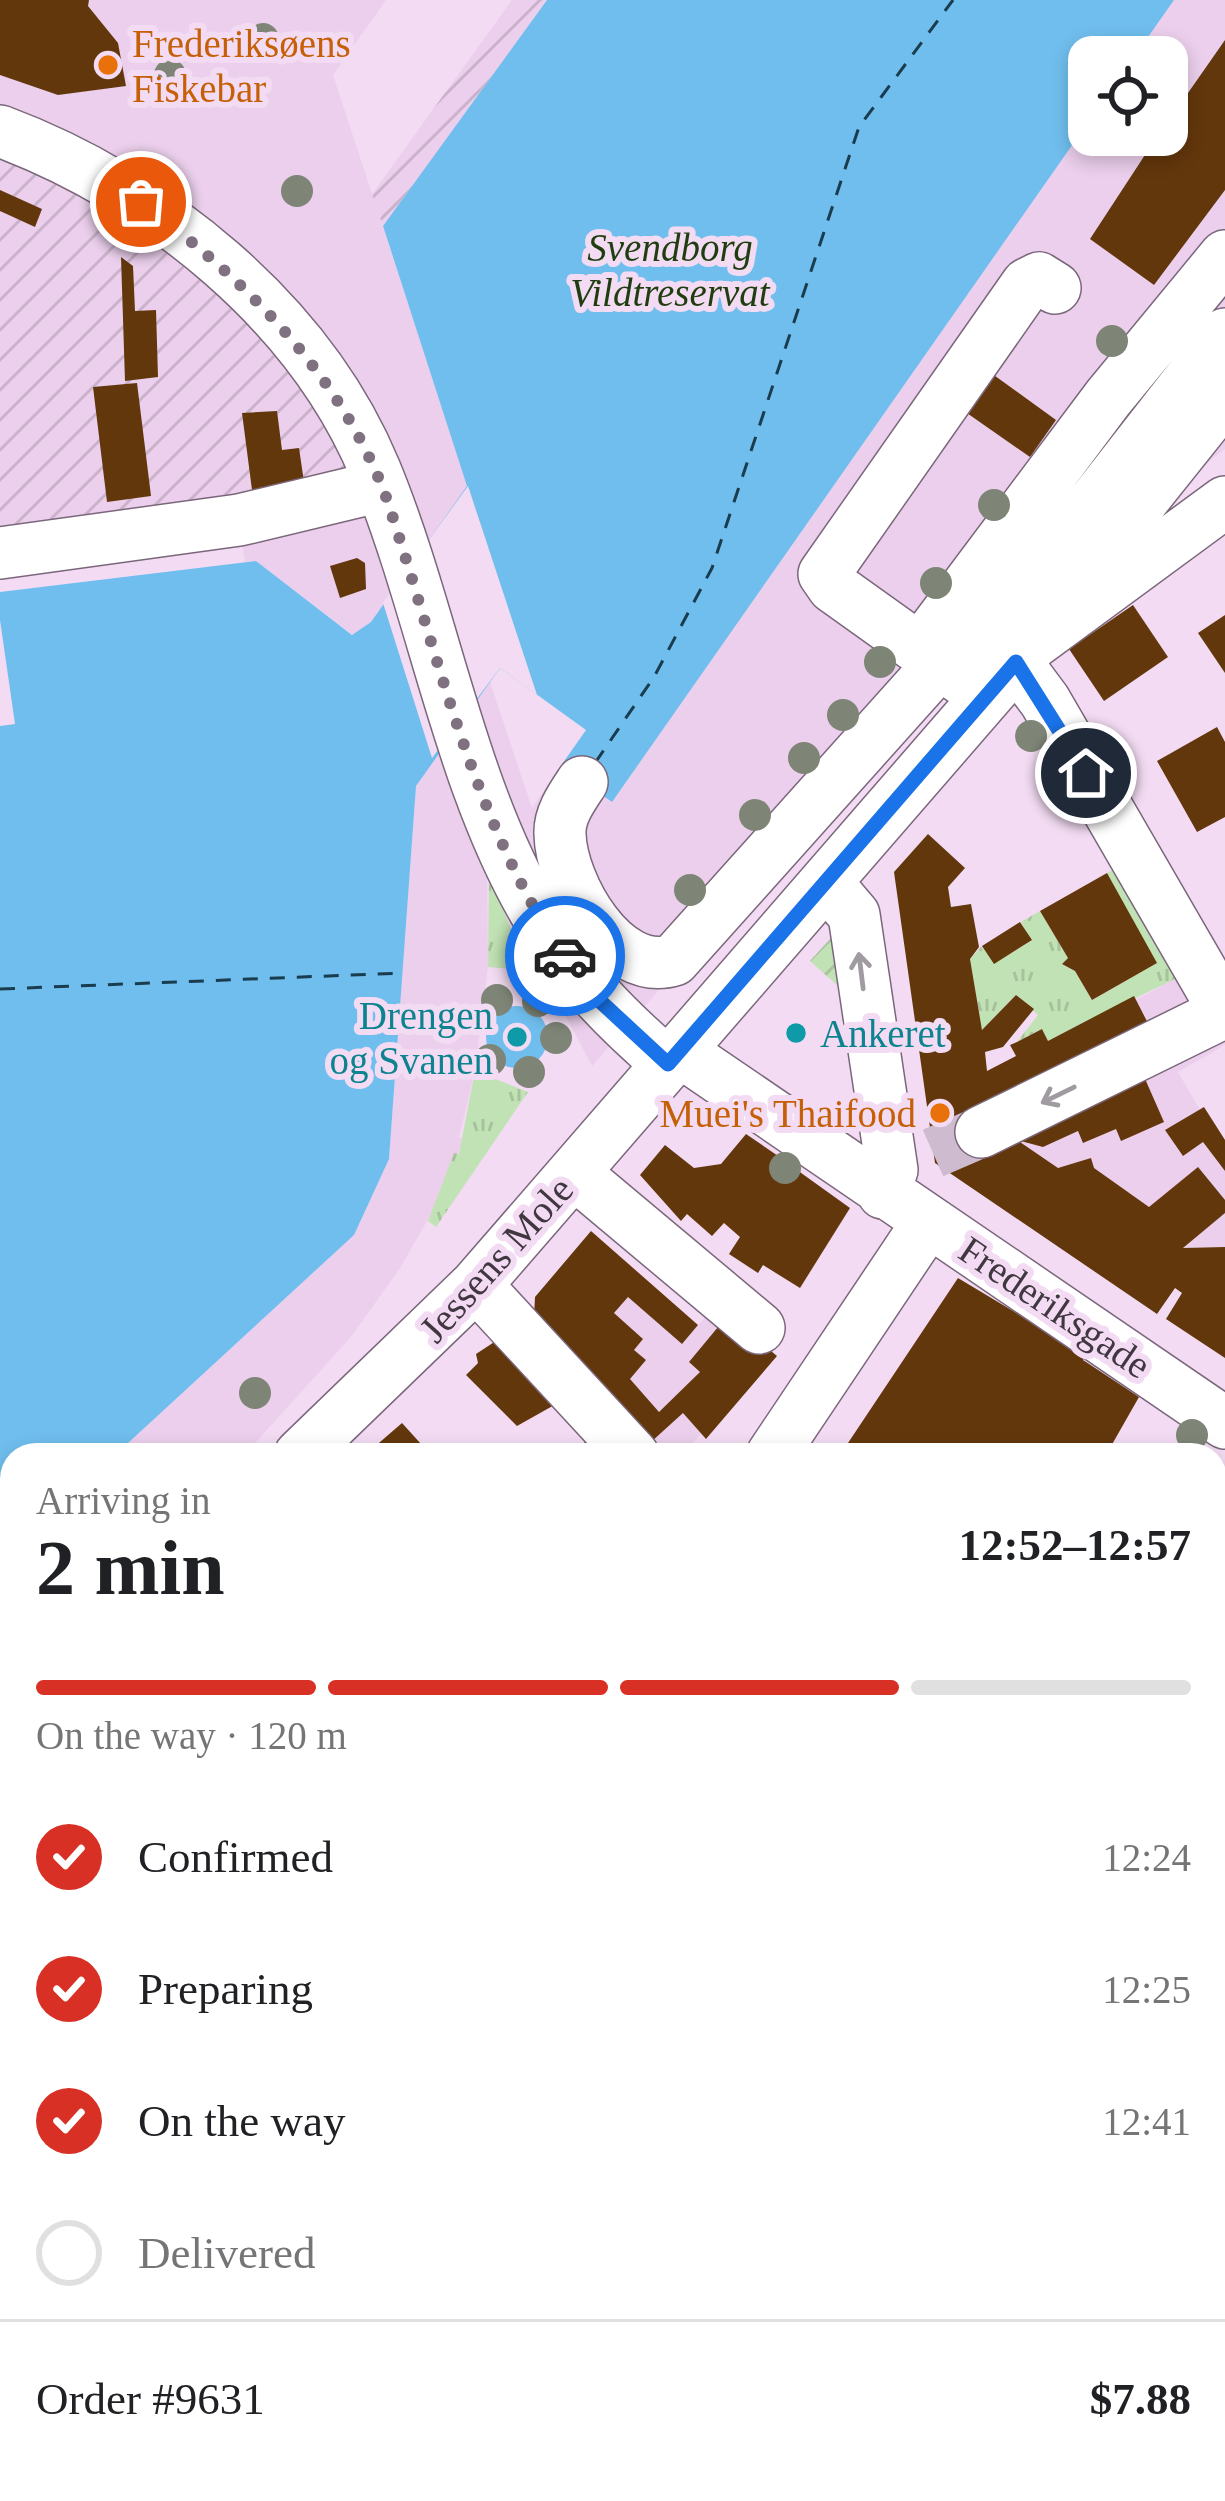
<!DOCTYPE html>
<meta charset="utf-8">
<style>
body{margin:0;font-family:"Times New Roman",serif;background:#f2f2f2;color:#202124;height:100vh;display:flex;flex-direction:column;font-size:45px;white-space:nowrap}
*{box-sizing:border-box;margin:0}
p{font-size:39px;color:#757577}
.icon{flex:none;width:66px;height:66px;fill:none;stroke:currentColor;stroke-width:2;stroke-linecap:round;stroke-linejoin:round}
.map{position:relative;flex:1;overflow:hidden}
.sheet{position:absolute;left:0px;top:1443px;width:1227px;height:1059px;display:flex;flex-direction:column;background:#fff;border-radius:36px 36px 0 0;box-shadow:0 6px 18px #0003}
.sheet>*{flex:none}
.buttons{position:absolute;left:1068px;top:36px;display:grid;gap:24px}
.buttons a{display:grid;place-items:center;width:120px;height:120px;border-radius:24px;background:#fff;box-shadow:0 6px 18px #0003;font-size:60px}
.pin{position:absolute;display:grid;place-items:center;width:102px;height:102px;color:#fff;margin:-51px;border:6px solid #fff;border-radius:50%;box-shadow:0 3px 12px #0007}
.courier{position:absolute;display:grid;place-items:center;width:120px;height:120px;margin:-60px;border:9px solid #1a73e8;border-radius:50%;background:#fff;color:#222;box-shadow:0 3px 15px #0007}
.summary em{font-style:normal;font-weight:700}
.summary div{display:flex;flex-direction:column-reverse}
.summary{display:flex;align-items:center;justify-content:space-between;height:204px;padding:0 36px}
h1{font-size:78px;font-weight:700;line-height:90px}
.bar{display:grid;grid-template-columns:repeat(4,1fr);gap:18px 12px;align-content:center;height:144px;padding:0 36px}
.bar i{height:15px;border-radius:9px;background:#e0e0e0}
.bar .current{background:#d93025}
.bar p{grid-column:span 4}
.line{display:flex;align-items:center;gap:30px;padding:0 36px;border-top:3px solid #e0e0e0}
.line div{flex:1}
ol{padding:0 36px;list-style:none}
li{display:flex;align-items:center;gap:36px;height:132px}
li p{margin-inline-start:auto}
li .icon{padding:12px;border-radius:50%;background:#d93025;color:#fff;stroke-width:4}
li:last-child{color:#757577}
li i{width:66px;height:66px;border:6px solid #e0e0e0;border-radius:50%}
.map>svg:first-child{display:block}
.built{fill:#ebcfec}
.industrial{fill:url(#industrial-furrows)}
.grass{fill:url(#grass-tufts)}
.park{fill:#c1e2b4}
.garden{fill:url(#garden-furrows)}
.water{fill:#70beee}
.pier{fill:#f3dcf3}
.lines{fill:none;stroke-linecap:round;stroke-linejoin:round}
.ferry{stroke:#193c4f;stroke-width:3;stroke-dasharray:15 12;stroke-linecap:butt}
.building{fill:#63370c}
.minor-tunnel{stroke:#cfbbcf;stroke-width:51;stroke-dasharray:51 26;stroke-linecap:butt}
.minor-casing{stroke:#7b677b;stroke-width:54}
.minor{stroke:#fff;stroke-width:51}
.rail{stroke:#564b56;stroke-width:9;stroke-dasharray:21 21;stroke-linecap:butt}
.tree{fill:#7e8576}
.oneway{stroke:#a09ba0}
.done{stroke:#7f717f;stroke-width:12;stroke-dasharray:0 21.6}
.route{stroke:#1a73e8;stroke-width:15}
.food-dot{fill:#e8710a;stroke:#f3dcf3;stroke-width:4.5}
.culture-dot{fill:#0f9aa8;stroke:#f3dcf3;stroke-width:4.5}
.labels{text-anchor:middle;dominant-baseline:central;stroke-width:12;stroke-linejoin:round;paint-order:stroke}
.food-label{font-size:39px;fill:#c56008;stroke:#f3dcf3;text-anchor:start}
.park-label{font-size:39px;font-style:italic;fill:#1f3d0f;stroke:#f3dcf3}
.culture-label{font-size:39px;fill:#0d838f;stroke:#f3dcf3;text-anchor:end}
.street-label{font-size:39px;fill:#403740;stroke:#f3dcf3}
</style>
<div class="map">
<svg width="1225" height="2501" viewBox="0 0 1225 2501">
<defs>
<pattern id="industrial-furrows" width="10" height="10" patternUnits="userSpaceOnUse" patternTransform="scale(3)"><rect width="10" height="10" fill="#ebcfec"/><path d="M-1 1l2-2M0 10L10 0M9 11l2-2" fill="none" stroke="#cbb2cb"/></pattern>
<pattern id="grass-tufts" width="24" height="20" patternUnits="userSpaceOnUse" patternTransform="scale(3)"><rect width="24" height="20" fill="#c1e2b4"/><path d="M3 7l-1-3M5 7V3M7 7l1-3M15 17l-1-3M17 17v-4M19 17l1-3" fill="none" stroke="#a7c29c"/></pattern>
<pattern id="garden-furrows" width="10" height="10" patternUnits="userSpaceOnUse" patternTransform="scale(3)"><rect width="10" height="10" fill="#c1e2b4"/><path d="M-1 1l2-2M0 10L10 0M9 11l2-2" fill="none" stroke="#a7c29c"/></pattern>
</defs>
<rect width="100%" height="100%" fill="#f3dcf3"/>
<!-- built -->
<path class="built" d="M0 0H386L333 75 468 486 371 622 353 635 256 561 245 562 239 520 0 131Z
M1174 0H1225V449L1032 601 669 979 592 1066 487 866 488 967 475 1071 459 1137 464 1140 434 1209 400 1268 351 1337 244 1455H115L354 1235 389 1159 416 786 432 758 490 682 532 808 560 767 611 802 1089 121V135H1167V57H1134Z
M1214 957 1225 959V1045L1178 1072 1200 1110 1183 1155 1203 1142 1225 1171V1200L1198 1168 1149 1207 1094 1168 1091 1159 1058 1168 1017 1140 1043 1147 1078 1131 1084 1143 1116 1129 1122 1140 1163 1122 1142 1072 1136 1000Z
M1225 1213V1247L1183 1248Z
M628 1297 682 1344 712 1309 725 1319 700 1372 659 1412 630 1379 646 1360 634 1350 643 1339 614 1313Z
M683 1413 701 1434 691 1445 696 1455 641 1451Z
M12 1549V2137L0 2142V1560Z
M1225 1667V1763L1215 1768V1671Z"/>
<!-- industrial -->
<path class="industrial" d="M512 0H547L383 226 372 194Z
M0 131 141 202 374 466 0 553Z"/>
<!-- grass -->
<path class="grass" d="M1122 865 1185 974 1048 1041 1042 1029 1017 1042 1038 1015 1016 995 982 1030 970 959 982 946 994 963 1031 941 1021 922 1040 911 1068 958 1062 964 1075 971 1092 1000 1155 964 1107 873Z
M489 873 527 970 488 967Z
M475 1071 528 1092 436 1227 428 1221 454 1153 459 1154Z
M11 2197 12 2271 0 2276V2203Z"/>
<!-- park -->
<path class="park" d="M12 2137V2191L0 2203V2174L9 2172 0 2171V2142Z"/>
<!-- garden -->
<path class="garden" d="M832 937 845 1021 839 987 810 961Z"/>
<!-- water -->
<path class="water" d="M547 0H1174L1134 57H1089V121L612 802 560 767 586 730 500 668 416 786 389 1159 354 1235 115 1455H12V1549L0 1560V592L256 561 352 635 371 622 467 486 383 226Z
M486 1037a31 31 0 1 1 62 0a31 31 0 1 1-62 0Z"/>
<!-- pier -->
<path class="pier" d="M468 486 537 695 500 668 432 758 383 603Z
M0 620 15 724 0 726Z"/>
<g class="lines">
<!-- ferry -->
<path class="ferry" d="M595 763 654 677 712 568 859 127 953 0
M0 989 403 973"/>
</g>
<!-- building -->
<path class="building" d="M0 0H89L88 6 118 43 126 86 58 95 0 75Z
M1225 40V190L1154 285 1090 239 1158 135H1167V123Z
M0 190 42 209 35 227 0 211Z
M121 257 133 266 135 311 156 310 158 377 125 381Z
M991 373 1056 420 1030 457 964 411Z
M137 383 151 496 107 502 93 387Z
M277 411 282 450 299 448 304 482 252 490 242 413Z
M357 558 365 563 366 589 340 598 330 566Z
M1133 605 1168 657 1104 701 1069 649Z
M1225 615V673L1198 633Z
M1217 727 1225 742V817L1197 832 1157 761Z
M928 834 965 868 948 887 951 907 971 904 979 947 970 959 982 1030 1016 995 1034 1009 1003 1047 985 1052 987 1071 1016 1056 1010 1045 1017 1042 1042 1029 1048 1041 1134 996 1153 1033 1142 1072 1164 1122 1121 1141 1116 1129 1083 1143 1078 1131 1043 1147 1017 1140 1058 1168 1091 1158 1094 1168 1149 1207 1198 1167 1225 1200V1213L1183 1248 1225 1247V1358L1166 1319 1182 1293 1175 1288 1157 1314 935 1163 894 872Z
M1107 873 1157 963 1092 1000 1075 971 1062 964 1068 958 1040 911Z
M1020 922 1032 940 994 964 982 946Z
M1204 1107 1225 1140V1171L1203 1142 1183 1156 1165 1130Z
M746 1134 781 1158 775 1166 790 1178 797 1170 850 1208 800 1288 763 1265 758 1273 729 1254 740 1237 724 1223 712 1236 687 1214 681 1221 640 1175 665 1145 694 1168 721 1164Z
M591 1231 698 1325 682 1344 628 1297 614 1313 643 1339 634 1350 646 1360 630 1379 659 1412 700 1372 689 1362 728 1315 777 1356 706 1439 683 1413 651 1442 534 1317 535 1297Z
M958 1278 1086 1355 1083 1360 1139 1397 1106 1455H840Z
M505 1335 565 1399 517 1426 466 1375 478 1363 476 1354Z
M402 1423 431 1455H365Z
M587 1440 599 1455H572Z
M1215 1514 1225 1520V1547L1215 1562Z
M12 1782V1856L0 1843V1793Z
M1225 1789V1885L1215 1890V1794Z
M1225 2050V2150L1215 2136V2054Z
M1225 2238V2310L1215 2298V2246Z
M1215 2345 1225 2355V2489L1214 2501H1124L1135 2490H1215Z
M262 2490H507L518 2501H239Z
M607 2490H750L753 2492 748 2501H600Z
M860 2490H917L931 2501H853Z
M1021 2490H1088L1104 2501H1021L1016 2496Z"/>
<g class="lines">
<!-- minor-tunnel -->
<path class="minor-tunnel" d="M933 1153 981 1132"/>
<!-- minor casing -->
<g class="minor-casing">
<path id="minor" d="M0 131C156 189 310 313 375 470 434 613 458 782 537 915 571 974 617 1020 668 1064
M0 553 239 520 381 486
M1067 595 1225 397
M920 649 1108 398 1225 256
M958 676 1225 334
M966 682 833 587 824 574 1027 284 1039 278 1055 288
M582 782C572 797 559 815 560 834 561 884 614 979 674 960L940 663
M826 882 854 915 892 1170 883 1193
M678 1050 1225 1423
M981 1132 1225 1012 1045 701 1016 662
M574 1173 759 1328
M476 1285 633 1455
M300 1455 476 1285 1032 644 1225 502
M772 1455 928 1222
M0 1721 12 1710
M1215 1942 1225 1939
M1215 1988 1225 1985
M1215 2167 1225 2179
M0 2336 12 2330
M0 2499 23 2490
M95 2501 118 2490
M558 2501 562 2490
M677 2501 683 2490
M796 2501 803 2490"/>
</g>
<!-- minor -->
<use href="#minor" class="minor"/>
<!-- rail -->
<path class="rail" d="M1215 1725 1225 1720"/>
</g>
<!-- trees -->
<g class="tree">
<circle cx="263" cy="39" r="16"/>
<circle cx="170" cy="75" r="16"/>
<circle cx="297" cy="191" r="16"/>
<circle cx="1112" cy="341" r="16"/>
<circle cx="994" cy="505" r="16"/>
<circle cx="936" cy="583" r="16"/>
<circle cx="880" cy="662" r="16"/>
<circle cx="843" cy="715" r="16"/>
<circle cx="1031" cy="736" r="16"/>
<circle cx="804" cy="758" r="16"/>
<circle cx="755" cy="815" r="16"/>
<circle cx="690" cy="890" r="16"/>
<circle cx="497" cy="1000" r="16"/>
<circle cx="538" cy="1001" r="16"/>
<circle cx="556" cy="1038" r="16"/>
<circle cx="490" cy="1060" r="16"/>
<circle cx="529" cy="1072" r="16"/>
<circle cx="785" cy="1168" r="16"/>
<circle cx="255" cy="1393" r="16"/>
<circle cx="1192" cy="1435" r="16"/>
</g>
<!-- one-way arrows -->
<defs><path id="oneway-shaft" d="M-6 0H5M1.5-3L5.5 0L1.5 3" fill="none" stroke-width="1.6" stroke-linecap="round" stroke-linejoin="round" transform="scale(3)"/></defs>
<g class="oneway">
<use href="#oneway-shaft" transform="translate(861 971) rotate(-97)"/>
<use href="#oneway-shaft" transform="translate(1058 1095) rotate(154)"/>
</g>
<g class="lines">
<!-- done -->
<path class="done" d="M141 202C245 280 338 371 385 494 435 641 475 831 565 956"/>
<!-- route -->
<path class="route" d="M565 956 601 1002 668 1064 1016 662 1086 773"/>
</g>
<!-- markers -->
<g class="food-dot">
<circle cx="108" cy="65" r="12"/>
<circle cx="940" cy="1113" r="12"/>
</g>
<g class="culture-dot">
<circle cx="796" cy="1033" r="12"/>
<circle cx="517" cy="1037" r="12"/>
</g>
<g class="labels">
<!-- food labels -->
<g class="food-label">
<text x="132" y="43">Frederiksøens<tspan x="132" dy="45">Fiskebar</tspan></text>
<text x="916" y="1113" text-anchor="end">Muei's Thaifood</text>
</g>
<!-- park labels -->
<g class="park-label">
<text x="670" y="247">Svendborg<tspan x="670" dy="45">Vildtreservat</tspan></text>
</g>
<!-- culture labels -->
<g class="culture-label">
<text x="493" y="1015">Drengen<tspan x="493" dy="45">og Svanen</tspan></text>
<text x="820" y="1033" text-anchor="start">Ankeret</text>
</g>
<!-- street labels -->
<g class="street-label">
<text transform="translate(496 1259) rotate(-48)">Jessens Mole</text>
<text transform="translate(1055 1307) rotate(34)">Frederiksgade</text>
</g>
</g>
</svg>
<div class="buttons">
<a><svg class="icon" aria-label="locate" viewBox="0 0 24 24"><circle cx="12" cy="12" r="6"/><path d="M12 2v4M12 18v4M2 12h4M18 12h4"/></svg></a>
</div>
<div class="pin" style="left:141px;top:202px;background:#ea580c"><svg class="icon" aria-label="bag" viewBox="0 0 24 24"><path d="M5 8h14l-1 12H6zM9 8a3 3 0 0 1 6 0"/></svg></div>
<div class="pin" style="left:1086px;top:773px;background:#1f2937"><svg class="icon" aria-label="home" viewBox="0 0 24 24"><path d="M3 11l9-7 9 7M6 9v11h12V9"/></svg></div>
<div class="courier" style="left:565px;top:956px"><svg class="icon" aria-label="car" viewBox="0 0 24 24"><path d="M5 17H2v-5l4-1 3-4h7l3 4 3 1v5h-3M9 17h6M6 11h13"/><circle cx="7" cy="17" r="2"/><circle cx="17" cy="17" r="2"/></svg></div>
<section class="sheet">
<div class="summary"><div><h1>2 min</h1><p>Arriving in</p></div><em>12:52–12:57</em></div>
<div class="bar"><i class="current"></i><i class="current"></i><i class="current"></i><i></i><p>On the way · 120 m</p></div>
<ol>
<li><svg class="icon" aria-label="check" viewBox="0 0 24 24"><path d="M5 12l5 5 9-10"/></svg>Confirmed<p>12:24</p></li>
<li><svg class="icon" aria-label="check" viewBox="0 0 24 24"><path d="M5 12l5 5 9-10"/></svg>Preparing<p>12:25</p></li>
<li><svg class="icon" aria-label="check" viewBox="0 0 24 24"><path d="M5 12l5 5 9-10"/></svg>On the way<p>12:41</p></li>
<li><i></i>Delivered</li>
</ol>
<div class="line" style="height:156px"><div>Order #9631</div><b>$7.88</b></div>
</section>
</div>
